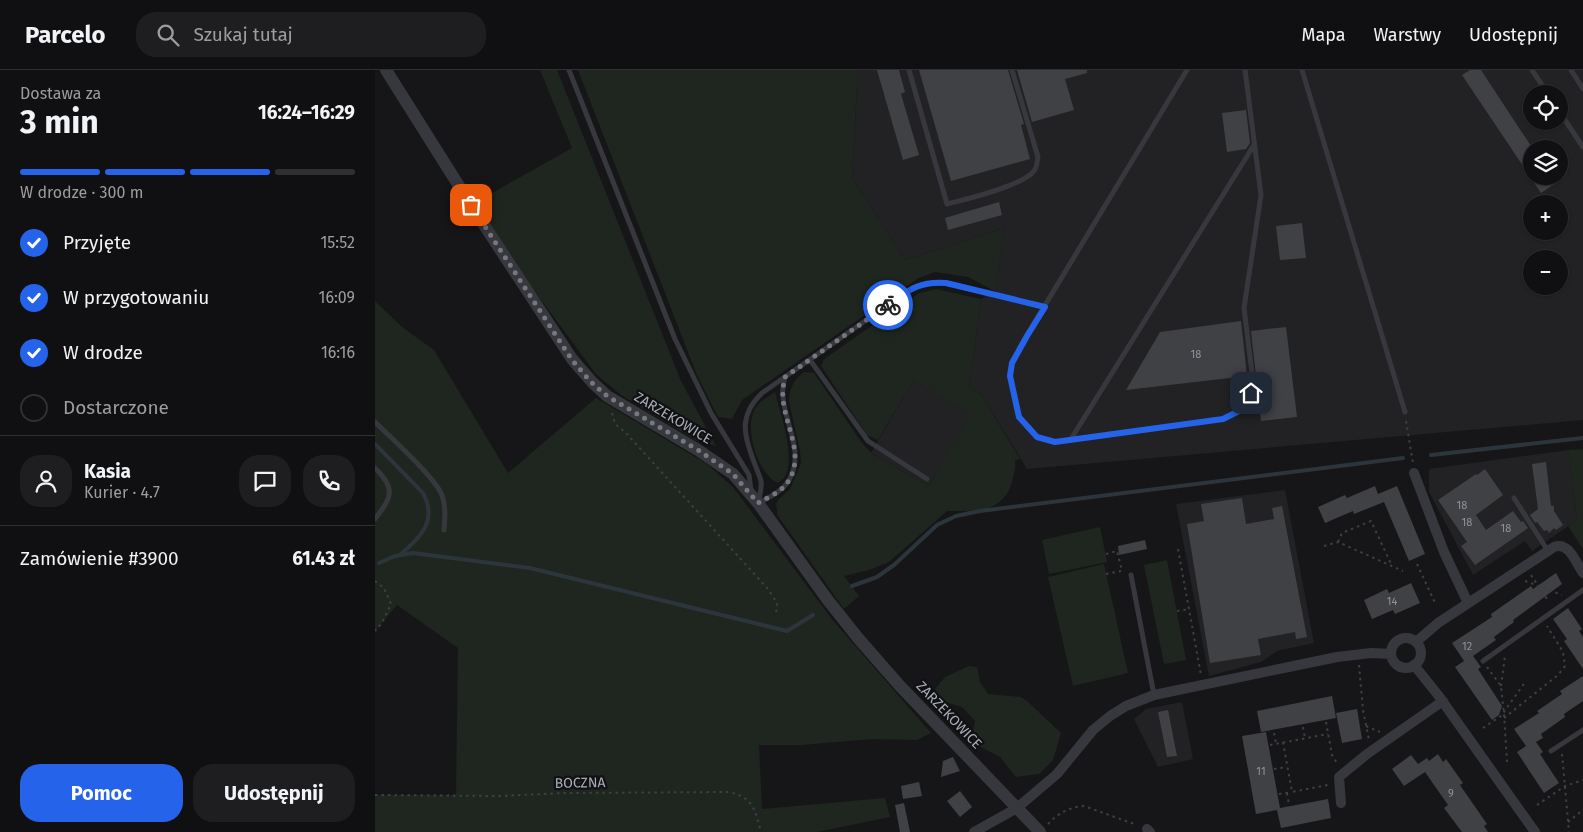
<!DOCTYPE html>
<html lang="pl">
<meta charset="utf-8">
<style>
body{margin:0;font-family:"Fira Sans",sans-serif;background:#1e1e20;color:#f1f3f6;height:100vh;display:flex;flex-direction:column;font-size:19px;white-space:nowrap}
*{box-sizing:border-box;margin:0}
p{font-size:16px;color:#9c9d9f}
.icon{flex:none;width:28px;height:28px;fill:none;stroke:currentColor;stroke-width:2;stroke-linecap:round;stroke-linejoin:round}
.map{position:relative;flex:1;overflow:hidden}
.details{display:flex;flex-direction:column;background:#101012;width:375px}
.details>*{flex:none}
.buttons{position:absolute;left:1148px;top:15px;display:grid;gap:10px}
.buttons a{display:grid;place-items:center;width:45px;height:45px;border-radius:50%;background:#101012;box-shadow:0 1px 4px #0004,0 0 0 1px #303032;font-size:25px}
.pin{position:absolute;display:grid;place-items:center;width:42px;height:42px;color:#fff;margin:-21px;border-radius:10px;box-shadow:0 2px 8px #0006}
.courier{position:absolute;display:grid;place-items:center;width:50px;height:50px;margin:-25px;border:4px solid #2563eb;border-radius:50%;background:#fff;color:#222;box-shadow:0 1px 6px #0007}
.summary em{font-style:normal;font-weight:700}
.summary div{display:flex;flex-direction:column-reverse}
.summary{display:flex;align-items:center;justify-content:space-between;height:85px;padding:0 20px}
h1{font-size:32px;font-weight:700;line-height:38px}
.bar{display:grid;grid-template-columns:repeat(4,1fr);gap:8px 5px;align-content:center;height:60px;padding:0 20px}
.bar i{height:6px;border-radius:4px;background:#303032}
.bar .current{background:#2563eb}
.bar p{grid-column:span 4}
.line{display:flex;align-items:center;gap:12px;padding:0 20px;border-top:1px solid #303032}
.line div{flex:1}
.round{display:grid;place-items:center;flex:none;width:52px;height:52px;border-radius:20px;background:#1e1e20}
ol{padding:0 20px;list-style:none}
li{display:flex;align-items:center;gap:15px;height:55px}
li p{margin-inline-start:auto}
li .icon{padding:5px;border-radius:50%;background:#2563eb;color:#fff;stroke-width:4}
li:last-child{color:#9c9d9f}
li i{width:28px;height:28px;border:2px solid #303032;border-radius:50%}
.primary-button{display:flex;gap:10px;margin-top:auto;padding:10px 20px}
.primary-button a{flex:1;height:58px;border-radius:20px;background:#2563eb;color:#fff;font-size:20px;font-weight:700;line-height:58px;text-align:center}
.primary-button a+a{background:#1e1e20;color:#f1f3f6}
header{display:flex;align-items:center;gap:30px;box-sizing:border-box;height:70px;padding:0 25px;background:#101012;border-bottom:1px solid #303032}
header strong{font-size:24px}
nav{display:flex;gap:28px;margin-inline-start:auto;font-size:18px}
.search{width:350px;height:45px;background:#1e1e20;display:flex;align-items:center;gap:12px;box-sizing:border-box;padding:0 18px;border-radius:20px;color:#9c9d9f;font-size:19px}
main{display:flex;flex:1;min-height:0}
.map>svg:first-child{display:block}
.built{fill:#222225;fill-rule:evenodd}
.green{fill:#1e261f}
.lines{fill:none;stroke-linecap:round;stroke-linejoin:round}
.stream{stroke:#2c353c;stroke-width:4}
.building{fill:#404145}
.path{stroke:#3d3f44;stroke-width:2;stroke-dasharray:2.5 4;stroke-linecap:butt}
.service{stroke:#37383d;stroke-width:5}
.minor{stroke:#37383d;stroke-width:10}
.tertiary{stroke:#37383d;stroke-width:12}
.done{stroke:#757880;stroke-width:5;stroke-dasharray:0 9}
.route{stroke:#2563eb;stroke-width:6}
.labels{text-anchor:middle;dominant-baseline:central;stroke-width:4.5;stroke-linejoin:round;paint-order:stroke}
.number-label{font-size:11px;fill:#8e929b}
.street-label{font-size:14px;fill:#a8adb8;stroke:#111113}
</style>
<header>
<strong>Parcelo</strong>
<div class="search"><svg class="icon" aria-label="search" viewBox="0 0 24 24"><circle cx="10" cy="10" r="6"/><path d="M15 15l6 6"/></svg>Szukaj tutaj</div>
<nav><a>Mapa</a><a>Warstwy</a><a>Udostępnij</a></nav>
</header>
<main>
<section class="details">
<div class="summary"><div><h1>3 min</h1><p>Dostawa za</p></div><em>16:24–16:29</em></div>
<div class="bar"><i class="current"></i><i class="current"></i><i class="current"></i><i></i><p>W drodze · 300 m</p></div>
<ol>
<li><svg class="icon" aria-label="check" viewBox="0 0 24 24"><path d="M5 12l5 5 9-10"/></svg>Przyjęte<p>15:52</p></li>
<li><svg class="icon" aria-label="check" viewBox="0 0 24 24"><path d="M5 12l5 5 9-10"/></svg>W przygotowaniu<p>16:09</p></li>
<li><svg class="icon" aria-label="check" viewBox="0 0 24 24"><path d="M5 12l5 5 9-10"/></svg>W drodze<p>16:16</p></li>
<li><i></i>Dostarczone</li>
</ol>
<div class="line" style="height:90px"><a class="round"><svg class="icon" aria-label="person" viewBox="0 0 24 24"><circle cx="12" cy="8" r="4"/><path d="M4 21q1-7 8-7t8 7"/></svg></a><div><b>Kasia</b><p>Kurier · 4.7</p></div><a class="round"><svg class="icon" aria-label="chat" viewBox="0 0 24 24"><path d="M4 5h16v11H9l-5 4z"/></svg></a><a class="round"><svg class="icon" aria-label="phone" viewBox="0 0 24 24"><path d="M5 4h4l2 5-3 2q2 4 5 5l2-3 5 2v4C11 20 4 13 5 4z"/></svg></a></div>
<div class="line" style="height:65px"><div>Zamówienie #3900</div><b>61.43 zł</b></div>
<div class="primary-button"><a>Pomoc</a><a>Udostępnij</a></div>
</section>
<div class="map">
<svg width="1208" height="762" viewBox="0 0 1208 762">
<rect width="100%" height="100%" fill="#161618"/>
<!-- built -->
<path class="built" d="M483 0H1208V350L652 399 606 324 594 317 606 229 621 221 629 158 530 190 477 108ZM1156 24H1184V51H1156ZM1156 79H1184V106H1156ZM1156 134H1184V161H1156ZM1156 189H1184V216H1156Z
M538 311 596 344 554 416 496 383Z
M1194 380 1202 450 1157 481 1150 471 1098 505 1054 422V399Z
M910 420 939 573 902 581 886 592 834 606 801 434Z
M807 632 818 689 783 697 759 649 771 639Z"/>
<!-- green -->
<path class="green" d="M165 0H182L306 311 341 376 322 371 246 325 221 304 158 219 101 132 197 78Z
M203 0H483L477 108 530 190 629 158 621 222 593 207 560 202 542 209 367 330 357 349 343 347 322 305Z
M561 219 606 229 594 317 606 324 645 389 640 390C641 399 639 404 637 412 628 444 598 441 572 441L514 492 494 500 469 506 484 526 469 539 403 446 401 434 404 429 415 419 426 393 425 381 414 332C414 319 418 310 429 302L439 303 487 373 496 383 554 416 595 344 538 311 503 370 492 365 446 296 449 289 544 223Z
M0 231 27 257 59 280 133 403 221 328 332 394 358 417 456 548 556 663 542 670 497 669 427 675H384L387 739 510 728 515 747 442 762H0V725H81L83 578 22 535 0 561Z
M400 322C405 343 422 388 409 408 409 408 404 412 403 413 382 404 368 356 381 337 385 331 394 326 400 322Z
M1208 379V479L1193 456 1202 450 1194 380Z
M725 457 732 492 674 504 667 470Z
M792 490 811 590 789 594 769 495Z
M729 494 753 603 698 616 673 507Z
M594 596 602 597 605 612 613 624 646 627 652 631 686 663 678 690 664 704 641 707 625 687 602 675 597 666 600 651 587 637 564 630 560 619 570 607Z"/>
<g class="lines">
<!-- stream -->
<path class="stream" d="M0 374 48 423C63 451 46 466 25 485
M1056 385 1208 368
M4 493 20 486 38 483 155 498 412 561 438 545
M477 516 502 507 519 495 562 455 581 446 605 441 1028 388"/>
</g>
<!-- building -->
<path class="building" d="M502 0H524L530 22 526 24 544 85 528 90Z
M544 0H633L649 54 646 55 655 89 576 111Z
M642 0H712V3L690 9 699 40 657 52Z
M1095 0H1106L1156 76V106H1177L1181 113 1166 123 1087 5Z
M871 40 875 73 871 79 852 82 847 43Z
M624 132 627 145 573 160 570 148Z
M927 153 931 188 905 190 901 156Z
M866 251 872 306 751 320 785 262Z
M911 257 922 347 886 351 876 261Z
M1171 392 1176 436H1179V441L1188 455 1181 460 1179 458 1174 463 1172 460 1169 461 1162 452 1160 453 1155 445 1163 439 1157 394Z
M1110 399 1128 425 1101 445 1111 460 1138 441 1146 452 1148 451 1153 458 1100 495 1086 476 1092 472 1063 430 1101 404 1102 405Z
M1000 416 1003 424 1022 416 1050 484 1034 491 1009 432 979 444 978 441 950 453 943 437 970 425 972 428Z
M867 428 871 454 899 449 897 438 907 436 932 567 921 569 920 562 883 569 886 585 835 593 812 454 829 451 826 434Z
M770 470 772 479 744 485 743 476Z
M1181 503 1187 514 1138 550 1139 552 1119 567 1121 570 1098 586 1106 597 1103 599 1127 636 1124 645 1117 650 1080 597 1089 591 1077 573 1117 547 1116 544 1156 516 1158 519Z
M1036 513 1045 533 1020 544 1018 540 997 549 989 530 1012 519 1014 523Z
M1193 538 1207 559 1204 561 1208 567V599L1189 571 1192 569 1178 549Z
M1208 606V631L1189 644 1190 647 1166 664 1168 668 1161 672 1168 682 1165 684 1184 713 1169 723 1142 682 1151 676 1139 659 1164 643 1162 641 1187 624 1185 621Z
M957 626 961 648 886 662 882 641Z
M982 639 987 669 967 673 961 643Z
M793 640 802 686 792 687 783 642Z
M891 662 905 738 953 729 956 748 906 758 902 740 881 744 867 666Z
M1063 684 1068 692 1071 689 1088 713 1085 715 1112 754 1109 756 1113 762H1087L1069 738 1073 735 1050 702 1029 716 1017 699 1036 685 1043 694 1052 688 1054 691Z
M578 687 585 701 566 707 568 691Z
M544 712 547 726 528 729 526 716Z
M585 721 597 737 585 747 572 731Z
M529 733 533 752 535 762H525L520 735Z"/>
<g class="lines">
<!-- path -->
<path class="path" d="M237 343 240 354 250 362 393 519 402 533 401 545
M1031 351 1038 393
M963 472 967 463 996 451 1017 496
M949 476 963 472 1028 501
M803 479 826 605
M731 484 742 481 747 501
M1042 494 1060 533
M731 504 746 501
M1156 505 1174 532
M0 511 9 518 16 534 7 553 0 561
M1150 511 1187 525
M802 541 815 539
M984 595 988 640 994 670
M1112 597 1126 616 1129 644 1132 692
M1126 616 1130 586
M1129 648 1183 605 1190 596 1188 582 1172 556
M951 652 957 685 963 695
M991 656 1005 662
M928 657 930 668
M1108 658 1126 646 1151 611
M899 663 901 673
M908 672 917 722 953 715
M895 675 953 664
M1187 684 1194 762
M899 699 912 697
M912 723 914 735
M904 724 917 722
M0 725 125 726 189 723 354 722C379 728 380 740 386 762
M1162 735 1190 716 1208 710
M1193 752 1208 740
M673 754C683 743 695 737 709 736L762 755"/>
<!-- service -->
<path class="service" d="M194 0 300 269 336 343 374 405 376 420
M534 0 572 134C592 129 647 116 659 101 662 97 662 92 663 87L637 0
M812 0 652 265 637 293 635 306 644 347 662 367 680 372 848 349 865 341 876 323 877 303 869 238 886 125 870 0
M927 0 1030 342
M1157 0 1173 24
M1196 0 1208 19
M1184 41 1208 77
M435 290 493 371 552 409
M0 352C16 368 59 406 67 425 71 437 70 448 69 460
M696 369 879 75
M0 398C22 419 16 428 0 449
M1139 428 1173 481
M384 430C385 424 387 417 386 411 384 404 381 398 379 392 368 364 364 345 387 323L537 218C549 213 558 212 571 213L669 237
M384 433C394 427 408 421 414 410 430 383 410 354 408 327 407 320 408 314 410 307
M756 505 779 625
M1108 591 1208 520
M1176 681 1208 660"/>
<!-- minor -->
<path class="minor" d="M1039 403 1069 482 1093 533
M1016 583a15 15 0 1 1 30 0a15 15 0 1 1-30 0Z
M1041 572 1063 553 1179 477C1194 471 1201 493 1208 503
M1039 595 1063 625 1160 762
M966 733 964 707 992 684 1068 631
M772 759 775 762
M599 762 642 738 682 704 718 660 735 646 751 636 779 625 962 587 996 583 1016 584"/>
<!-- tertiary -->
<path class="tertiary" d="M11 0 96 135 197 289 217 312 232 326 323 380 358 404 383 433 452 529 483 568 525 616 665 762"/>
</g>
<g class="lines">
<!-- done -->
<path class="done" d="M96 135 197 290 216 312 232 326 323 380 358 404 383 433C394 427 408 421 414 410 430 384 409 354 408 327 407 320 409 313 410 307L513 235"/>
<!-- route -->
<path class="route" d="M513 235C534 220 544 211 571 213L670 237 652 266 637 293 635 306 644 347 662 367 680 372 848 349 864 341 876 323"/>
</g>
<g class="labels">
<!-- number labels -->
<g class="number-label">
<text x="821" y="284">18</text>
<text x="1087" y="435">18</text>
<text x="1092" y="452">18</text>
<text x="1131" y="458">18</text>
<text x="1017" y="531">14</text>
<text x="1092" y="576">12</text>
<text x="886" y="701">11</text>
<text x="1076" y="723">9</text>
</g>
<!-- street labels -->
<g class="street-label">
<text transform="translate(298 348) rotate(31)">ZARZEKOWICE</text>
<text transform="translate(574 645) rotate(46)">ZARZEKOWICE</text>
<text transform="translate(205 713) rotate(-1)">BOCZNA</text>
</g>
</g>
</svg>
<div class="buttons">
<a><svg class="icon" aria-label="locate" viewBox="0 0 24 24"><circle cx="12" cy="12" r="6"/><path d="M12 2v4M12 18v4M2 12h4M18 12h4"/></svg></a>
<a><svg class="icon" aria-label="layers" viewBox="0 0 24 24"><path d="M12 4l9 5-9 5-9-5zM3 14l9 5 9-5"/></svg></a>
<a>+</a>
<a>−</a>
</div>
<div class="pin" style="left:96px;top:135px;background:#ea580c"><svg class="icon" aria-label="bag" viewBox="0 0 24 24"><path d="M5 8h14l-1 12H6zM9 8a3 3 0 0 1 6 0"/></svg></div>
<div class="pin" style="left:876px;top:323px;background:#1f2937"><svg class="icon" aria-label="home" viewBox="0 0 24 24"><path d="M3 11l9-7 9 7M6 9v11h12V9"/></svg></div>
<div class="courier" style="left:513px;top:235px"><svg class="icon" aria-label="bike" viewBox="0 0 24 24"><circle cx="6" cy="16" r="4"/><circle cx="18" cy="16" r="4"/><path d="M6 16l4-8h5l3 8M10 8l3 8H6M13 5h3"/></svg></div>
</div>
</main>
